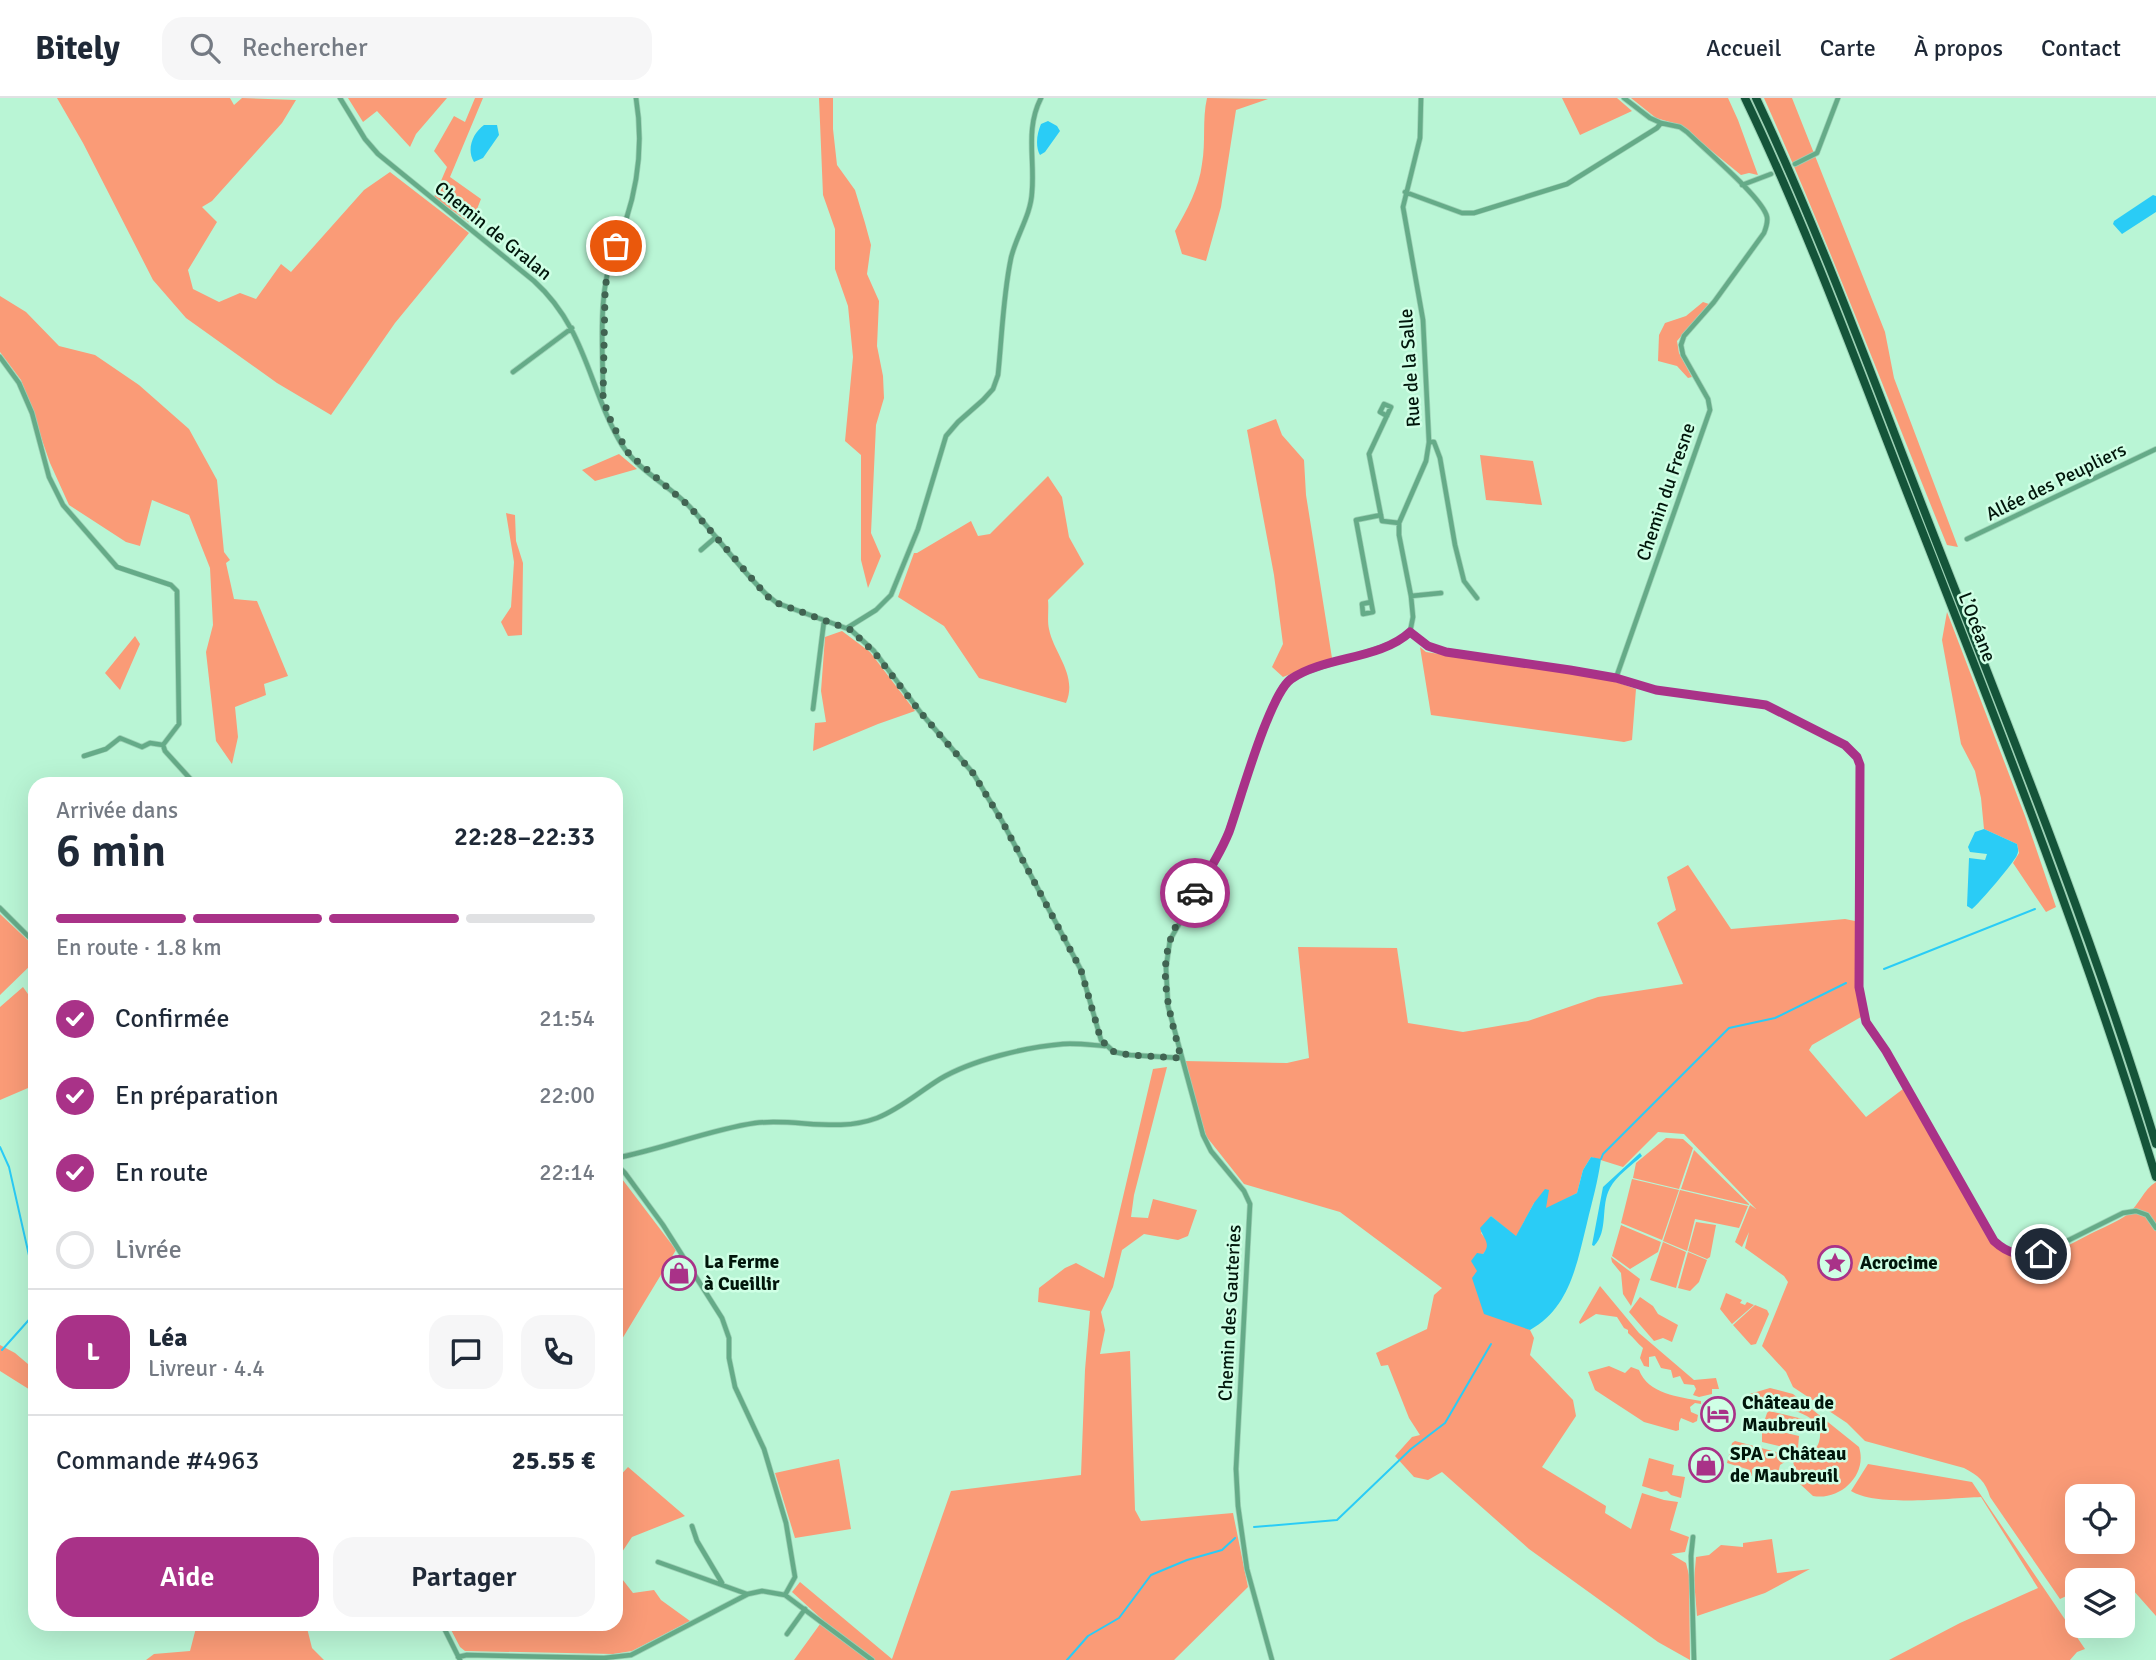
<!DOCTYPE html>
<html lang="fr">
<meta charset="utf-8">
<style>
body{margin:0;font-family:Signika,sans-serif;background:#f6f6f7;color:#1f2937;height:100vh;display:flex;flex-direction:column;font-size:26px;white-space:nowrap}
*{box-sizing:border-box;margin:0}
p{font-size:23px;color:#747a83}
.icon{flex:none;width:38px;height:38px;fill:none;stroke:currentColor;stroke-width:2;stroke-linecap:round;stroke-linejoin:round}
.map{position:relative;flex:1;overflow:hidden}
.drawer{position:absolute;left:28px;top:679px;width:595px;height:854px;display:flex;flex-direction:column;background:#fff;border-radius:21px;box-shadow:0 7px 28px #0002}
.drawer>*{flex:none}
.tools{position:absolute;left:2065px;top:1386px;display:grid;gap:14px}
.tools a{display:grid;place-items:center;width:70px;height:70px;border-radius:14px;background:#fff;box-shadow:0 7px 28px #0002;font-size:35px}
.pin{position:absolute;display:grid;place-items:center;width:60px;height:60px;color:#fff;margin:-30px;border:4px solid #fff;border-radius:50%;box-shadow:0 2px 7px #0007}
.courier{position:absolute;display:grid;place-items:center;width:70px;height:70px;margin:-35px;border:5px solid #a93288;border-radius:50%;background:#fff;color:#222;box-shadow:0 2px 9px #0007}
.headline em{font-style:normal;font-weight:600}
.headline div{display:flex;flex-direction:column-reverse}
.headline{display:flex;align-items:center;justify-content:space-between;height:119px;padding:0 28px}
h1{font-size:46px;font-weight:600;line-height:52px}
.bar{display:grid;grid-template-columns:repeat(4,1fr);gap:10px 7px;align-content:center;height:84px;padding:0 28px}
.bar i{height:9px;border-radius:5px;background:#e0e1e3}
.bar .selected{background:#a93288}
.bar p{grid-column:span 4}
.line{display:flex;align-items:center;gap:18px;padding:0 28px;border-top:2px solid #e0e1e3}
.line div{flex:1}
.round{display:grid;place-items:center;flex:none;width:74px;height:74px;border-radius:21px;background:#f6f6f7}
ol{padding:0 28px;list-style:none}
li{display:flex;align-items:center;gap:21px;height:77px}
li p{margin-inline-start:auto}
li .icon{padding:7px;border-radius:50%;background:#a93288;color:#fff;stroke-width:4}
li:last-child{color:#747a83}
li i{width:38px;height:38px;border:4px solid #e0e1e3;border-radius:50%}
.button{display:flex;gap:14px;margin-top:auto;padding:14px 28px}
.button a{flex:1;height:80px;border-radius:21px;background:#a93288;color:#fff;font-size:28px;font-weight:600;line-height:80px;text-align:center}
.button a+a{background:#f6f6f7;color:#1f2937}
header{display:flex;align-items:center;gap:42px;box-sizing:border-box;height:98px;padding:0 35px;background:#fff;border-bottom:2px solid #e0e1e3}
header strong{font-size:33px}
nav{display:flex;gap:38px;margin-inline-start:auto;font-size:24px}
.search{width:490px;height:63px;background:#f6f6f7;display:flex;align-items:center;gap:18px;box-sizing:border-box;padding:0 24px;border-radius:21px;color:#747a83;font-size:26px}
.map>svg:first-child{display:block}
.green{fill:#fa9b77;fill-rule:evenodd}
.water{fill:#2accf6}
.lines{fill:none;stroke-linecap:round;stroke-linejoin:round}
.stream{stroke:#2accf6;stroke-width:2}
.street-casing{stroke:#9cd1b5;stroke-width:6}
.highway-casing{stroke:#9cd1b5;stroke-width:10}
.street{stroke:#65ab88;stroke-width:4.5}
.highway{stroke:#145439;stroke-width:8}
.done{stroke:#416452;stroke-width:7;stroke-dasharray:0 12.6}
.route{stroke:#a93288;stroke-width:9}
.labels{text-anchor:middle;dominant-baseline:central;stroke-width:5;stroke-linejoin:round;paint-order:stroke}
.street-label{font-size:19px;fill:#01160b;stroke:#cfffe5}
.poi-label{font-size:19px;font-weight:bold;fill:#01160b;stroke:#cfffe5;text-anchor:start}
</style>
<header>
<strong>Bitely</strong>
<div class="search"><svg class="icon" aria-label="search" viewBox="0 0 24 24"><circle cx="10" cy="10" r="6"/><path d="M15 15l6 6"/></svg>Rechercher</div>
<nav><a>Accueil</a><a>Carte</a><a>À propos</a><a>Contact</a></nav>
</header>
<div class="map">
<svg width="2156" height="1562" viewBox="0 0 2156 1562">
<rect width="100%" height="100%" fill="#b9f5d5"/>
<!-- green -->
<path class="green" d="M57 0H230L234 7 242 0 296 2 282 25 212 103 202 109 217 124 188 172 193 191 219 204 240 195 256 201 281 166 291 174 364 92 390 74 469 135 395 225 331 317 277 285 186 220 153 182 83 45Z
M348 0H447L416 36 410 49 377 13 363 24Z
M475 0H483L450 79 481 101 471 126 434 99 447 69 434 53 454 18 465 24Z
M819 0H833V31L837 67 855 92 865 125 871 147 867 176 879 203 877 248 883 278 884 300 876 327 871 435 881 458 868 490 861 462V357L845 343 853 259 848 208 835 171V131L823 97Z
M1207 0 1268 1 1236 12 1221 109 1206 163 1182 156 1175 133C1187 112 1199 90 1202 66 1206 44 1202 22 1207 0Z
M1562 0H1617L1632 13 1580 37Z
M1631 0H1728L1738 22 1758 77 1749 75 1741 77 1680 27 1656 20Z
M1764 0H1792L1885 234 1894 280 1958 449 1947 447C1886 298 1830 147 1764 0Z
M0 198 26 214 59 248 95 257 139 287 189 331 217 382 224 454 230 462 226 465 234 501 257 503 288 578 264 586 266 597 235 609 238 639 232 666 216 643 206 554 213 527 210 470 189 417 152 402 140 448 126 444 69 407 50 365 21 282 0 254Z
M1703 204 1709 206 1677 243 1679 255 1692 279 1688 280 1677 268 1658 263 1659 237 1665 225 1686 218Z
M1276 321 1282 337 1304 362 1306 397 1332 560 1283 579 1272 569 1283 546 1274 477 1247 332Z
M619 356 637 371 595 383 582 372Z
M1480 357 1533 363 1542 407 1486 402Z
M1048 378 1062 399 1069 439 1084 466 1048 502C1049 511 1047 522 1049 531 1054 556 1078 577 1066 605L979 580 944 528 898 499 914 455H917L971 423 978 438 990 436Z
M506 415 515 417 516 443 523 465 522 537 508 538 501 524 511 509 514 464Z
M1947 514 2025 718 2056 809 2046 814 2013 765 2019 755 2017 746 1984 731 1981 700 1975 673 1961 646 1942 542Z
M842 533 870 554 915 613 878 626 813 653 815 625 826 624 821 593 825 539Z
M135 538 140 546 120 592 105 575Z
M1420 549 1426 554 1607 581 1636 591 1632 642 1624 644 1431 617Z
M1688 767 1731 831 1845 821 1855 823 1856 890 1861 919 1812 947 1809 952 1866 1019 1903 991 1995 1149C2032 1171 2055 1154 2090 1136 2102 1130 2117 1124 2128 1116 2139 1107 2143 1092 2156 1084V1518L2117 1474 2099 1482H2077V1493L2060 1501 1990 1399C1986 1384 1978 1377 1964 1370L1865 1343 1847 1325 1793 1289 1786 1274 1762 1248 1788 1184 1784 1178 1745 1150 1749 1134 1742 1149 1735 1144 1750 1107 1756 1111 1684 1036 1658 1034 1623 1069 1591 1059 1583 1072 1577 1095 1546 1111 1534 1105 1516 1139 1491 1118 1481 1135 1488 1144 1487 1151 1483 1156 1516 1225 1530 1232 1534 1240 1530 1257 1573 1302 1576 1318 1542 1369 1606 1408 1605 1415 1631 1431 1642 1395 1664 1402 1678 1404 1670 1432 1689 1439 1685 1454 1671 1456 1686 1465 1689 1477 1690 1562 1658 1544 1529 1451 1442 1374 1428 1382 1414 1379 1395 1358 1412 1339 1420 1337 1409 1320 1388 1267 1381 1268 1376 1255 1427 1231 1434 1197 1442 1190 1340 1114 1244 1086 1206 1038 1184 963 1287 965 1309 960 1298 849 1397 850 1408 925 1463 934 1528 923 1598 899 1683 886 1657 825 1676 812 1667 779ZM2077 1398H2123V1444H2077Z
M0 816 35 849V863L0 897Z
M23 889 35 906V987L0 1002V909Z
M1167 969 1134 1097 1131 1119 1148 1120 1153 1101 1197 1112 1188 1138 1178 1142 1144 1136 1122 1152 1113 1189 1101 1214 1105 1232 1100 1256 1130 1253 1135 1412 1141 1423 1233 1415 1248 1489 1174 1562H794L823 1522 792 1494 800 1484 892 1561 951 1393 1081 1377 1085 1272 1090 1213 1038 1204 1039 1190 1065 1170 1076 1165 1104 1180 1153 971Z
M1666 1040 1683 1041 1693 1050 1679 1091 1633 1080 1636 1065Z
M1694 1052 1749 1106V1107L1681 1091Z
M616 1073 676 1152 616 1251Z
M1632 1081 1679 1092 1662 1142 1621 1125Z
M1680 1092 1748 1108 1739 1130 1695 1121 1687 1153 1663 1143Z
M1696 1124 1716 1127 1710 1159 1707 1161 1688 1153Z
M1621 1127 1661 1144 1658 1154 1630 1171 1612 1158Z
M1663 1144 1686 1154 1676 1190 1650 1182Z
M1688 1154 1707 1162 1699 1184 1690 1193 1678 1190Z
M1611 1159 1640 1181 1631 1208 1623 1196 1621 1175 1612 1164Z
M1600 1188 1639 1235 1694 1282 1716 1280 1719 1291H1712V1296L1699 1299 1693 1297 1696 1291 1694 1287 1684 1286 1680 1278 1673 1280 1671 1272 1661 1270 1655 1258 1649 1259V1269L1644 1268 1640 1260 1643 1250C1637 1245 1634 1240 1628 1235V1232L1624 1230 1617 1219 1596 1216 1580 1226 1579 1224Z
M1726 1195 1742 1202 1740 1205 1745 1207 1747 1204 1754 1207 1732 1226 1720 1211Z
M1640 1199 1653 1208 1658 1216 1678 1227 1672 1244 1663 1240 1654 1243 1629 1214Z
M1755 1207 1767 1212 1769 1216 1756 1246 1751 1247 1733 1227Z
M0 1247 15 1255 35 1272V1295L0 1273Z
M1609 1268 1625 1275 1631 1269 1639 1272C1648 1296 1679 1299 1701 1303V1306L1695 1305 1690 1309 1691 1314 1698 1317 1697 1323 1693 1325 1681 1320 1679 1325V1332L1676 1333 1644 1324 1595 1292 1588 1274Z
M1770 1290 1793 1296 1859 1349C1868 1377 1840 1403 1813 1398L1800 1386 1792 1361C1803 1358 1815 1356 1819 1344 1829 1310 1766 1308 1745 1301L1746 1297Z
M1769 1313 1803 1321 1802 1333 1800 1335 1766 1327 1764 1324 1767 1315Z
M1765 1330 1799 1338 1798 1350 1795 1352 1762 1344V1332Z
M1735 1343 1787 1357 1788 1362 1780 1367 1778 1375 1765 1374 1763 1369 1752 1371V1378H1749L1750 1372 1727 1365 1732 1345Z
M1649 1360 1674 1367 1672 1377 1685 1379 1681 1400 1671 1397 1667 1393 1661 1394 1642 1388Z
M839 1361 851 1431 795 1440 775 1375Z
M1868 1366 1972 1384 2085 1551 2077 1554 2070 1562H1889L1960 1525 2038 1490 1981 1399C1950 1400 1876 1409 1851 1393Z
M628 1369 685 1418 632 1439 616 1463V1382Z
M1772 1441 1777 1475 1810 1471 1765 1495 1697 1518 1694 1482 1696 1459 1709 1457 1721 1447 1743 1449V1445Z
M616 1473 633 1495 654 1492 661 1502 690 1523 632 1553 613 1556 465 1553 460 1549 448 1526H616Z
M197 1526H306L312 1550 324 1562H146L154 1556 190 1553Z"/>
<!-- water -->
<path class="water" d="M1048 23 1057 28 1060 33 1045 54 1040 57C1035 48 1037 35 1041 26Z
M484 27H497L499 37 483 60 474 64C466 51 473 35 484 27Z
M2153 97 2156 98V114L2122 136 2113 126 2114 123Z
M1984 731 2017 746C2018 751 2019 753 2017 757 2016 762 1978 807 1972 811L1967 808 1969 760 1985 762 1987 756 1970 754 1968 749 1975 734Z
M1640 1055 1642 1058C1632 1067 1616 1078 1610 1090 1600 1108 1609 1133 1594 1148L1592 1147 1603 1089Z
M1591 1059 1601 1061C1598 1083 1592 1104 1587 1125 1577 1165 1570 1210 1530 1232L1484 1216 1472 1180 1477 1173 1471 1163 1477 1155 1483 1156C1492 1145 1483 1141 1480 1130L1491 1118 1516 1138 1534 1105 1545 1091 1549 1092 1546 1110 1577 1095 1583 1072Z"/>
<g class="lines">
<!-- stream -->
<path class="stream" d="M1884 871 2035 811
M0 1049 9 1069 35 1184
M1601 1061 1603 1056 1729 930 1775 920 1846 885
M2 1252 35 1215
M1254 1429 1337 1422 1411 1351 1445 1325 1491 1246
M1067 1562 1088 1538 1119 1520 1151 1477 1187 1462 1222 1452 1235 1440"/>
<!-- street casing -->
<g class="street-casing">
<path id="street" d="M340 0 365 41 378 56 534 183C587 231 588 290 622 347 638 372 668 387 689 408 716 437 739 470 767 497L777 505 851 532 874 553 921 615 973 675 1002 723 1081 872 1101 942 1114 954 1130 957 1181 960
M1624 0 1650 20 1661 25
M1795 66 1817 55 1838 0
M1742 87 1771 76
M1405 94 1462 115H1474L1567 86 1657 30 1661 25 1680 29 1687 34C1703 50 1763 100 1767 119 1768 125 1766 130 1764 135L1714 204 1684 238 1681 247 1683 257 1708 301 1710 312 1616 580
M0 259 19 285 32 315 49 379 63 407 117 469 171 487 177 493 179 626 163 647 165 653 195 686
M513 274 572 230
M603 297C603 259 599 209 608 173 612 155 621 140 626 122 639 82 643 42 636 0
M1387 318 1380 314 1384 306 1391 309 1369 356 1382 423 1399 425
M1429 344H1434L1440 360 1455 447 1464 483 1477 500
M1967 441 2156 351
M701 452 716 439
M1411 498 1441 495
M1371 504 1362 506 1363 516 1373 514 1356 422 1381 417
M847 530 876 512 891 497 918 431 946 338 958 324 983 302 993 291 998 277C1002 238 1003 198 1011 160 1016 138 1031 117 1032 94 1035 61 1025 31 1041 0
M1410 534 1428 548 1446 553 1570 572 1616 580 1656 592 1757 604 1845 647 1857 659 1860 667 1859 889 1866 924 1886 953 1988 1135C2001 1154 2019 1160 2041 1156L2123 1115 2136 1113 2147 1117 2156 1130
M1410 534 1413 519 1411 498 1399 437V425L1426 363 1429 344 1423 222 1403 109 1420 40 1421 0
M813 611 824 523
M84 658 106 651 120 640 142 649 150 645 163 647
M0 810 35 845
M616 1060C663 1051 708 1032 755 1025 796 1020 837 1035 877 1020 900 1011 919 994 940 981 972 962 1026 949 1063 946 1077 945 1091 947 1105 948
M616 1066 625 1075 663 1127 722 1220 729 1240V1260L735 1289 764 1351 786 1425 795 1479 785 1497
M692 1428 697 1443 722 1485
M1693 1439 1691 1458 1694 1562
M658 1464 747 1496
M442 1526 460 1562
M787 1536 805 1511
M458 1559 467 1557 604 1560 631 1557 748 1496 762 1493 785 1497 872 1562
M1272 1562 1247 1471 1238 1408 1236 1371 1250 1106 1244 1093 1211 1053 1203 1037 1168 908 1166 870 1170 842 1222 750 1269 617 1282 589 1301 576 1396 544 1410 534"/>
</g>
<!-- highway casing -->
<g class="highway-casing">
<path id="highway" d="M1745 0C1812 140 1864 286 1921 430 2005 644 2089 858 2156 1079
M1756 0C1824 144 1878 295 1936 443 2014 642 2094 842 2156 1046"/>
</g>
<!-- street -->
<use href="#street" class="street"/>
<!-- highway -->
<use href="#highway" class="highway"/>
</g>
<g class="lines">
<!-- done -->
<path class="done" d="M616 148 607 174 605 197 603 301 612 326 629 356 690 409 767 498 777 505 851 532 874 554 921 615 973 675 1002 723 1081 872 1101 942 1114 954 1130 957 1181 960C1172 922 1158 881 1170 843 1175 826 1186 810 1195 795"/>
<!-- route -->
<path class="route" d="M1195 795C1208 775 1220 756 1229 734 1240 703 1269 597 1291 581 1324 558 1380 562 1410 534L1428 548 1446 554 1570 572 1616 580 1656 592 1766 607 1845 647 1857 659 1860 667 1859 889 1866 924 1886 953 1994 1143C2008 1156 2022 1159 2041 1156"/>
</g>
<!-- icons -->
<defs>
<g id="sight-ring" transform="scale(1.75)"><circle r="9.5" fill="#cfffe5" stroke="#a93288" stroke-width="1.5"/><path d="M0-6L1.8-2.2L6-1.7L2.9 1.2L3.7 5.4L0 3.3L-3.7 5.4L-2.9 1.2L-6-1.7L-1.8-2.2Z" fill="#a93288"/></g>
<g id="shop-ring" transform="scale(1.75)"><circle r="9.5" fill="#cfffe5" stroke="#a93288" stroke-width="1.5"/><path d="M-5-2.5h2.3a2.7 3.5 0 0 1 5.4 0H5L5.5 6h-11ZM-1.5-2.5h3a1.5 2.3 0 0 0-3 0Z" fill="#a93288"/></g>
<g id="hotel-ring" transform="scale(1.75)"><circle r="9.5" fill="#cfffe5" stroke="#a93288" stroke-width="1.5"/><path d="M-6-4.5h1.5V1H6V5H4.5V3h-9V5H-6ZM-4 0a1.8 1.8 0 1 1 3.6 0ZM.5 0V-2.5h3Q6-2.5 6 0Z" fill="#a93288"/></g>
</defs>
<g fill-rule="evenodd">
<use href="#sight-ring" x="1835" y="1165"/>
<use href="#shop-ring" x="679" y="1175"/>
<use href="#hotel-ring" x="1718" y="1316"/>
<use href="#shop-ring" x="1706" y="1367"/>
</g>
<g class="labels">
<!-- street labels -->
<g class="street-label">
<text transform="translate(493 133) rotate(39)">Chemin de Gralan</text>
<text transform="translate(1410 270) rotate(-94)">Rue de la Salle</text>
<text transform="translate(2056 384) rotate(-26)">Allée des Peupliers</text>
<text transform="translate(1666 394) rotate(-71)">Chemin du Fresne</text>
<text transform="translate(1977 529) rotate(69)">L’Océane</text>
<text transform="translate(1230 1215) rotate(-87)">Chemin des Gauteries</text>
</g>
<!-- poi labels -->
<g class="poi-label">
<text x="704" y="1164">La Ferme<tspan x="704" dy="22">à Cueillir</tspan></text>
<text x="1860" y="1165">Acrocime</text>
<text x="1742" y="1305">Château de<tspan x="1742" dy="22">Maubreuil</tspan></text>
<text x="1730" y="1356">SPA - Château<tspan x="1730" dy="22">de Maubreuil</tspan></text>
</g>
</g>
</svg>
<div class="tools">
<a><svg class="icon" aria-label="locate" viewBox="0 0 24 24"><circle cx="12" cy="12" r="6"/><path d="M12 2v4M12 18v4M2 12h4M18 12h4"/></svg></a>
<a><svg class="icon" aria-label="layers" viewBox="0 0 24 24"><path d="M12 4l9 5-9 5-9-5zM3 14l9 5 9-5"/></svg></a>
</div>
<div class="pin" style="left:616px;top:148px;background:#ea580c"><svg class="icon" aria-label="bag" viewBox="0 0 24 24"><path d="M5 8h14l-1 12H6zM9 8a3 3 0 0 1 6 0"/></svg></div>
<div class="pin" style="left:2041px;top:1156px;background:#1f2937"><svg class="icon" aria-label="home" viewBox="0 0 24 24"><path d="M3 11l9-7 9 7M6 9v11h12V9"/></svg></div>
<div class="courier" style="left:1195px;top:795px"><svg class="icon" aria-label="car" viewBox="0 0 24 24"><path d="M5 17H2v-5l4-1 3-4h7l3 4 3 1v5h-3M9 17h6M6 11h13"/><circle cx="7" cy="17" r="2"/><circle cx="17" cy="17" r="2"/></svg></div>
<section class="drawer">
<div class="headline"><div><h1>6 min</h1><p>Arrivée dans</p></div><em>22:28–22:33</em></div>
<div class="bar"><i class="selected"></i><i class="selected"></i><i class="selected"></i><i></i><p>En route · 1.8 km</p></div>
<ol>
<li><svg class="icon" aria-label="check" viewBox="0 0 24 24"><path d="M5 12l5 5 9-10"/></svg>Confirmée<p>21:54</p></li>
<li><svg class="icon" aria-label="check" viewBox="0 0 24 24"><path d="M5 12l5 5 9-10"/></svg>En préparation<p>22:00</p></li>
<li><svg class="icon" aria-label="check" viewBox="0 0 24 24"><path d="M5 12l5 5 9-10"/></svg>En route<p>22:14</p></li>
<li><i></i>Livrée</li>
</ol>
<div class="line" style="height:126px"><b class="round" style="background:#a93288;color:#fff">L</b><div><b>Léa</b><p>Livreur · 4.4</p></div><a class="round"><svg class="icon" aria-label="chat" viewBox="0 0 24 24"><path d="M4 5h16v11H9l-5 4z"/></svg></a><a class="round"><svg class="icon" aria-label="phone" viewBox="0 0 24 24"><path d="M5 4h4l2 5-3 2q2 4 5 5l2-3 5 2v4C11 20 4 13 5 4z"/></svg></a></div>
<div class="line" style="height:91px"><div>Commande #4963</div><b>25.55 €</b></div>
<div class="button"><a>Aide</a><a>Partager</a></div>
</section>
</div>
